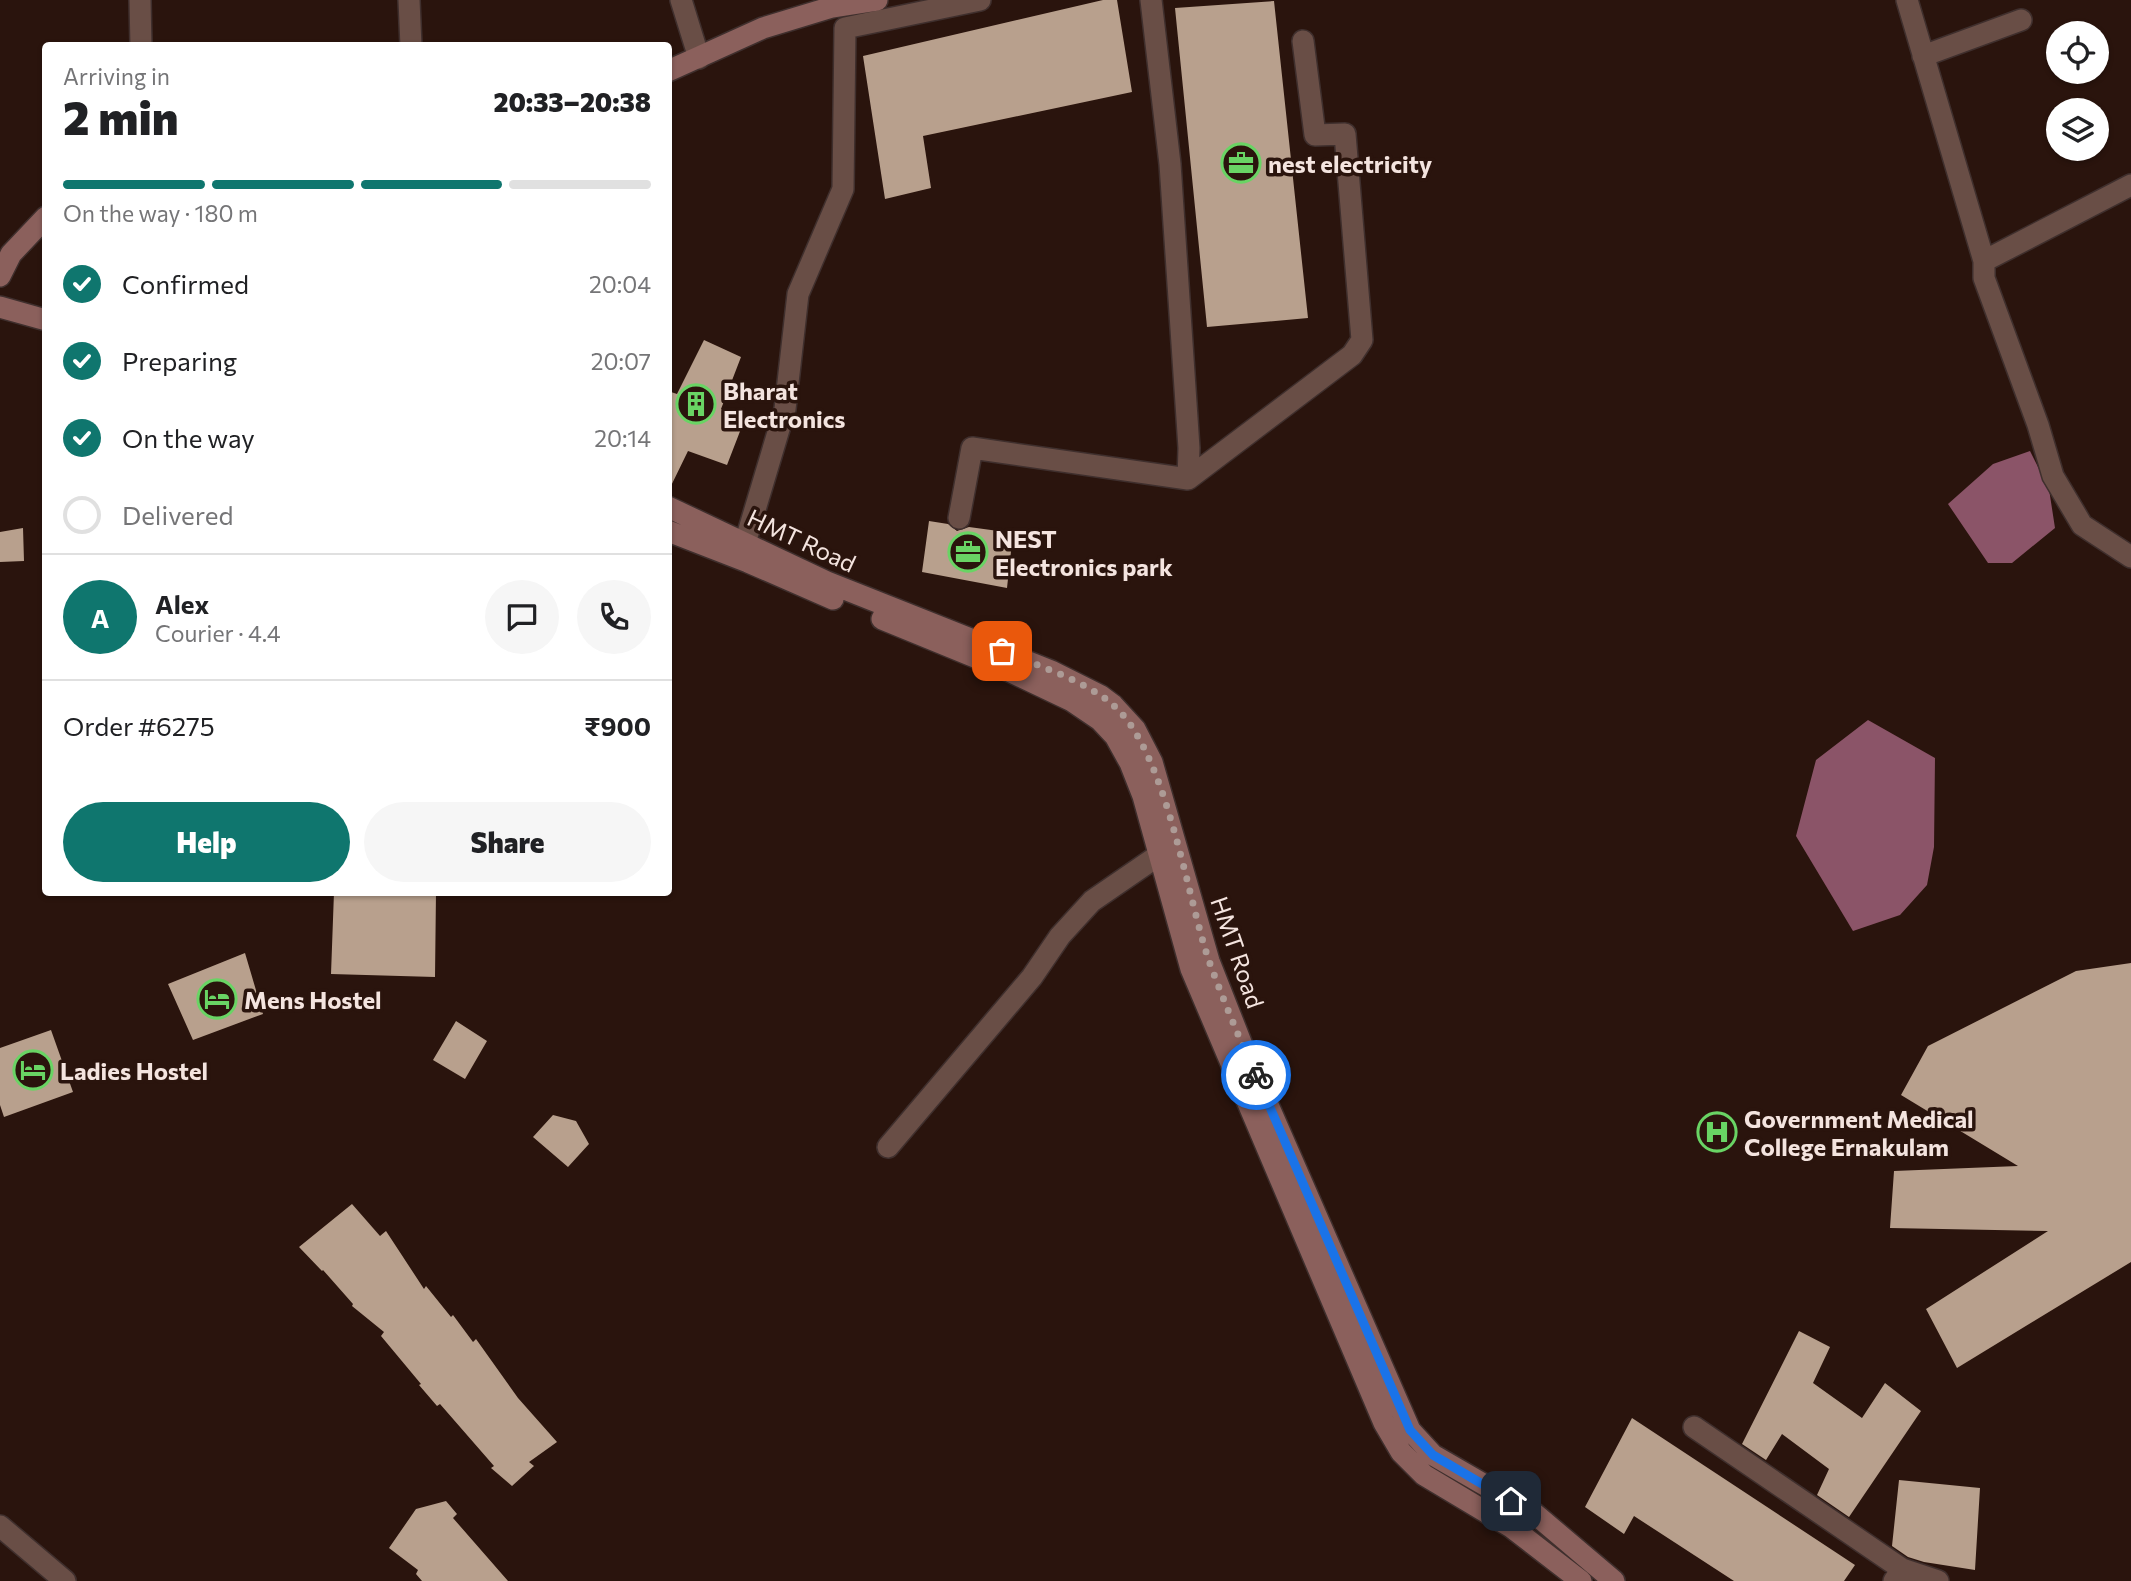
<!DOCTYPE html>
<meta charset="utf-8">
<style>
body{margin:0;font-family:Commissioner,sans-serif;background:#f6f6f6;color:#202124;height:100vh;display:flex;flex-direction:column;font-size:26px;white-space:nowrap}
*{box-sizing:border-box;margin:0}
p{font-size:23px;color:#757577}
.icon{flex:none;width:38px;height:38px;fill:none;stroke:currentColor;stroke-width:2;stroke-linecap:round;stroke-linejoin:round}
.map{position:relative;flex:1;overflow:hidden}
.panel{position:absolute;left:42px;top:42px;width:630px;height:854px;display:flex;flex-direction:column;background:#fff;border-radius:7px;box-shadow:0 2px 5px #0004}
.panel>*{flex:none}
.controls{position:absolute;left:2046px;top:21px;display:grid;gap:14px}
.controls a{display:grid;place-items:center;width:63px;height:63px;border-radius:50%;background:#fff;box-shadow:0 2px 5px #0004;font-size:35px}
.pin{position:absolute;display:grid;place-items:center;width:60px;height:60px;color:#fff;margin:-30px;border-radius:14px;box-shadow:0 4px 10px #0006}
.courier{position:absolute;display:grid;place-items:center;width:70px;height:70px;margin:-35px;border:5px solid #1a73e8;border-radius:50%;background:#fff;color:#222;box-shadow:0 2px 9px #0007}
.head em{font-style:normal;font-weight:800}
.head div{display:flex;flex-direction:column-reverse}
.head{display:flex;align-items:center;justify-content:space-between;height:119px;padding:0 21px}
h1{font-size:46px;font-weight:800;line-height:52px}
.bar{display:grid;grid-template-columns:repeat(4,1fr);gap:10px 7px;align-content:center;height:84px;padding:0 21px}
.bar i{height:9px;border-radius:5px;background:#e0e0e0}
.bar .on{background:#0f766e}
.bar p{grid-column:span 4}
.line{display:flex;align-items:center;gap:18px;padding:0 21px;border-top:2px solid #e0e0e0}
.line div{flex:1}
.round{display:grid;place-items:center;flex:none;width:74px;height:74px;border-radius:37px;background:#f6f6f6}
ol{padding:0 21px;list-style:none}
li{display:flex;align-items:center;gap:21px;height:77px}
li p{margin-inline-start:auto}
li .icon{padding:7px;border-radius:50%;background:#0f766e;color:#fff;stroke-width:4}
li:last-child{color:#757577}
li i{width:38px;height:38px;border:4px solid #e0e0e0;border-radius:50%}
.cta{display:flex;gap:14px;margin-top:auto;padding:14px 21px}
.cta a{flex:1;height:80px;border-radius:42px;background:#0f766e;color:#fff;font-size:28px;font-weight:800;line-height:80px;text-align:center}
.cta a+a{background:#f6f6f6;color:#202124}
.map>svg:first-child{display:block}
.water{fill:#8b5468}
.building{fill:#b8a08d}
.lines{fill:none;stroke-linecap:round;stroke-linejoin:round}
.street-casing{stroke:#3f2f2d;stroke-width:24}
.secondary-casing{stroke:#3f2f2d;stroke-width:24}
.street{stroke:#694e46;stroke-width:21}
.secondary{stroke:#8b605c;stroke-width:21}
.done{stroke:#ad9b96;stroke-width:7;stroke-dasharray:0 12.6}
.route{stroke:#1a73e8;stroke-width:9}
.labels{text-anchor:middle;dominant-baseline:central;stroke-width:7;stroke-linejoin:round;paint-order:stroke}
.poi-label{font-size:24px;font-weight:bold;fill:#f4e4df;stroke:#2a140d;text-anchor:start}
.street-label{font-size:24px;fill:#f4e4df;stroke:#2a140d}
</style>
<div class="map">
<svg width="2131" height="1581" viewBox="0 0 2131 1581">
<rect width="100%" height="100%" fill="#2a140d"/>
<!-- water -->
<path class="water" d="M2030 451 2049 489 2055 528 2012 563H1988L1948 504 1993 464Z
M1868 720 1935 758 1934 847 1927 885 1900 915 1853 931 1796 836 1816 760Z"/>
<!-- building -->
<path class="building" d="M1103 0H1117L1132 92 923 136 931 188 885 199 863 56Z
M1274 1 1308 318 1207 327 1175 8Z
M704 340 741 357 721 409 744 421 727 465 688 451 668 492V391L677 394Z
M929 521 948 524 957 531 969 527 1013 533 1007 588 922 572Z
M23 528 24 561 0 562V532Z
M334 892H436L435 977 331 974Z
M245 953 263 1014 193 1040 168 984Z
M2131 963V1262L1957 1368 1926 1309 2048 1231 1890 1228 1894 1171 2018 1166 1901 1095 1928 1046 2076 971Z
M456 1021 487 1041 465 1079 433 1060Z
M51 1030 73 1092 4 1117 0 1105V1048Z
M553 1115 576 1121 589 1144 568 1167 533 1137Z
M352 1204 380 1236 386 1231 424 1289 426 1286 451 1317 453 1315 473 1342 476 1339 518 1398 557 1442 529 1462 534 1466 512 1486 491 1468 494 1466 440 1404 437 1406 419 1385 421 1384 381 1336 384 1332 352 1306 353 1304 323 1270 322 1271 299 1247Z
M1799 1331 1830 1347 1813 1383 1862 1418 1885 1383 1921 1411 1849 1517 1817 1495 1829 1469 1782 1434 1766 1460 1742 1444Z
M1632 1418 1855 1565 1844 1581H1734L1634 1516 1624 1534 1585 1507Z
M1899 1480 1980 1488 1975 1570 1924 1562 1908 1557 1892 1546Z
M446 1501 457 1514 453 1518 508 1581H422L416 1574 418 1570 389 1548 416 1509Z"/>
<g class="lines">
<!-- street casing -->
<g class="street-casing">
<path id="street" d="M140 0 141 46
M409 0 411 46
M681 0 699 58
M1907 0 1984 261V278L2038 425 2053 476 2082 525 2131 557
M1923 56 2021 20
M1984 261 2131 185
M1188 479 1352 355 1362 340 1345 134 1315 135 1303 41
M959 518 972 448 1188 479 1189 448 1170 164 1151 0
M745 543 785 409 798 294 843 189 845 28 980 0
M888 1147 1032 977 1060 936 1092 901 1159 855
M1694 1427 1902 1569 1894 1581
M0 1526 65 1581
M1902 1569 1938 1581"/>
</g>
<!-- secondary casing -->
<g class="secondary-casing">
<path id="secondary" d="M668 71 763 28 832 7 877 0
M0 276 11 254 46 217
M0 307 46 320
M668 507 827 582 1051 671 1101 696 1113 705 1135 729 1152 762 1209 961 1244 1050 1410 1430 1433 1455 1535 1514 1614 1581
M668 531 748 562 833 599
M882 619 1009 671 1072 701 1100 720 1115 736 1130 763 1143 796 1191 969 1384 1423 1401 1452 1424 1475 1511 1527 1581 1581"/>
</g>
<!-- street -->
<use href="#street" class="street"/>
<!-- secondary -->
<use href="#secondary" class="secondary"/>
</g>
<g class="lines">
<!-- done -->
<path class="done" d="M1002 651C1036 665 1084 680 1112 704 1166 749 1186 893 1209 961 1223 999 1239 1038 1256 1075"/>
<!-- route -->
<path class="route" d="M1256 1075 1410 1430 1433 1455 1511 1501"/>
</g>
<!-- icons -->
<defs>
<g id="office-ring" transform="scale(2.0125)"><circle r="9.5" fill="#2a140d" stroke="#69d464" stroke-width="1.5"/><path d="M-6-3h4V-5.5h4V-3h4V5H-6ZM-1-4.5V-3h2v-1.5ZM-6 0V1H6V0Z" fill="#69d464"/></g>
<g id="building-ring" transform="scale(2.0125)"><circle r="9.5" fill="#2a140d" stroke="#69d464" stroke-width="1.5"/><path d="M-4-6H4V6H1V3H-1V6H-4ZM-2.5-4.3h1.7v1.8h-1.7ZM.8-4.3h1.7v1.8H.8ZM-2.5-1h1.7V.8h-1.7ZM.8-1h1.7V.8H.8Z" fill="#69d464"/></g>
<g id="hotel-ring" transform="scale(2.0125)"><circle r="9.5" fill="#2a140d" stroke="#69d464" stroke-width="1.5"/><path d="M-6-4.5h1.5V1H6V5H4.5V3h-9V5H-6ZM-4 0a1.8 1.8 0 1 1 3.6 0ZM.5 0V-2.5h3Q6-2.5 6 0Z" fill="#69d464"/></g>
<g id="hospital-ring" transform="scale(2.0125)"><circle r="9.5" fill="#2a140d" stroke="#69d464" stroke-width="1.5"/><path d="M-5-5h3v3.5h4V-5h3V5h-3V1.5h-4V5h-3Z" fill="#69d464"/></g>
</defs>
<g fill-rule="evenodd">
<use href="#office-ring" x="1241" y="163"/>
<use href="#building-ring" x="696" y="404"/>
<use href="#office-ring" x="968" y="552"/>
<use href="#hotel-ring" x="217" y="999"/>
<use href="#hotel-ring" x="33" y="1070"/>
<use href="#hospital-ring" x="1717" y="1132"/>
</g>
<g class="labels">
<!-- poi labels -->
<g class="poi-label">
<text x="1268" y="163">nest electricity</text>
<text x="723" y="390">Bharat<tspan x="723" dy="28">Electronics</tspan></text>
<text x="995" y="538">NEST<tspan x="995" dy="28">Electronics park</tspan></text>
<text x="244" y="999">Mens Hostel</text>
<text x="60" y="1070">Ladies Hostel</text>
<text x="1744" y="1118">Government Medical<tspan x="1744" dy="28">College Ernakulam</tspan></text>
</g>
<!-- street labels -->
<g class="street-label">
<text transform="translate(802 540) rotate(25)">HMT Road</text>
<text transform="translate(1238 952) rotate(71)">HMT Road</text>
</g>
</g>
</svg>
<div class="controls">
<a><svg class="icon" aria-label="locate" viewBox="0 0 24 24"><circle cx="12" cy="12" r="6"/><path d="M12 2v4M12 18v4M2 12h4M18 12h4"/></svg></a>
<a><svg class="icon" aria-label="layers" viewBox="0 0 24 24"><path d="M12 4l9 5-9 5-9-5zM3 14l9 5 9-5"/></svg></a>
</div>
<div class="pin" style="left:1002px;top:651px;background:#ea580c"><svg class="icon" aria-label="bag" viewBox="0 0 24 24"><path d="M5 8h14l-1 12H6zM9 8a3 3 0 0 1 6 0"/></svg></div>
<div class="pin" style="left:1511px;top:1501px;background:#1f2937"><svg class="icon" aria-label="home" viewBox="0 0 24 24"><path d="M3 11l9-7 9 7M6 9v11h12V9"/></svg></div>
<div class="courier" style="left:1256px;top:1075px"><svg class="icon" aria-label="bike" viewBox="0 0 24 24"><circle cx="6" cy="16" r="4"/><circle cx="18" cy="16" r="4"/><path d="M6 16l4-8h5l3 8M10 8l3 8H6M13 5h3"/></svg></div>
<section class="panel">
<div class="head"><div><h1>2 min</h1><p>Arriving in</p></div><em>20:33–20:38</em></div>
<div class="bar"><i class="on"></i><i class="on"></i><i class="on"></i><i></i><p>On the way · 180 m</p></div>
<ol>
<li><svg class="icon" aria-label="check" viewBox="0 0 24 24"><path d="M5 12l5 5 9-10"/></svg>Confirmed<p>20:04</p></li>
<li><svg class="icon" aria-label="check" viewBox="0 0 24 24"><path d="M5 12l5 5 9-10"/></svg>Preparing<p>20:07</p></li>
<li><svg class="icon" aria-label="check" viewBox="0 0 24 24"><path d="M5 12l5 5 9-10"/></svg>On the way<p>20:14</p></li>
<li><i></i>Delivered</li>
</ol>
<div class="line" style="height:126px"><b class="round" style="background:#0f766e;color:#fff">A</b><div><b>Alex</b><p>Courier · 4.4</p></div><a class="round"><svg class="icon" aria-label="chat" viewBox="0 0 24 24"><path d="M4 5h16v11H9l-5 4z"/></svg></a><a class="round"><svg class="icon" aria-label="phone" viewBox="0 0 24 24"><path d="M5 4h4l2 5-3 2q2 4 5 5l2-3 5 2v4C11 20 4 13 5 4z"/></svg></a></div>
<div class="line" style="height:91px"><div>Order #6275</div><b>₹900</b></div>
<div class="cta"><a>Help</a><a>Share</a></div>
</section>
</div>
